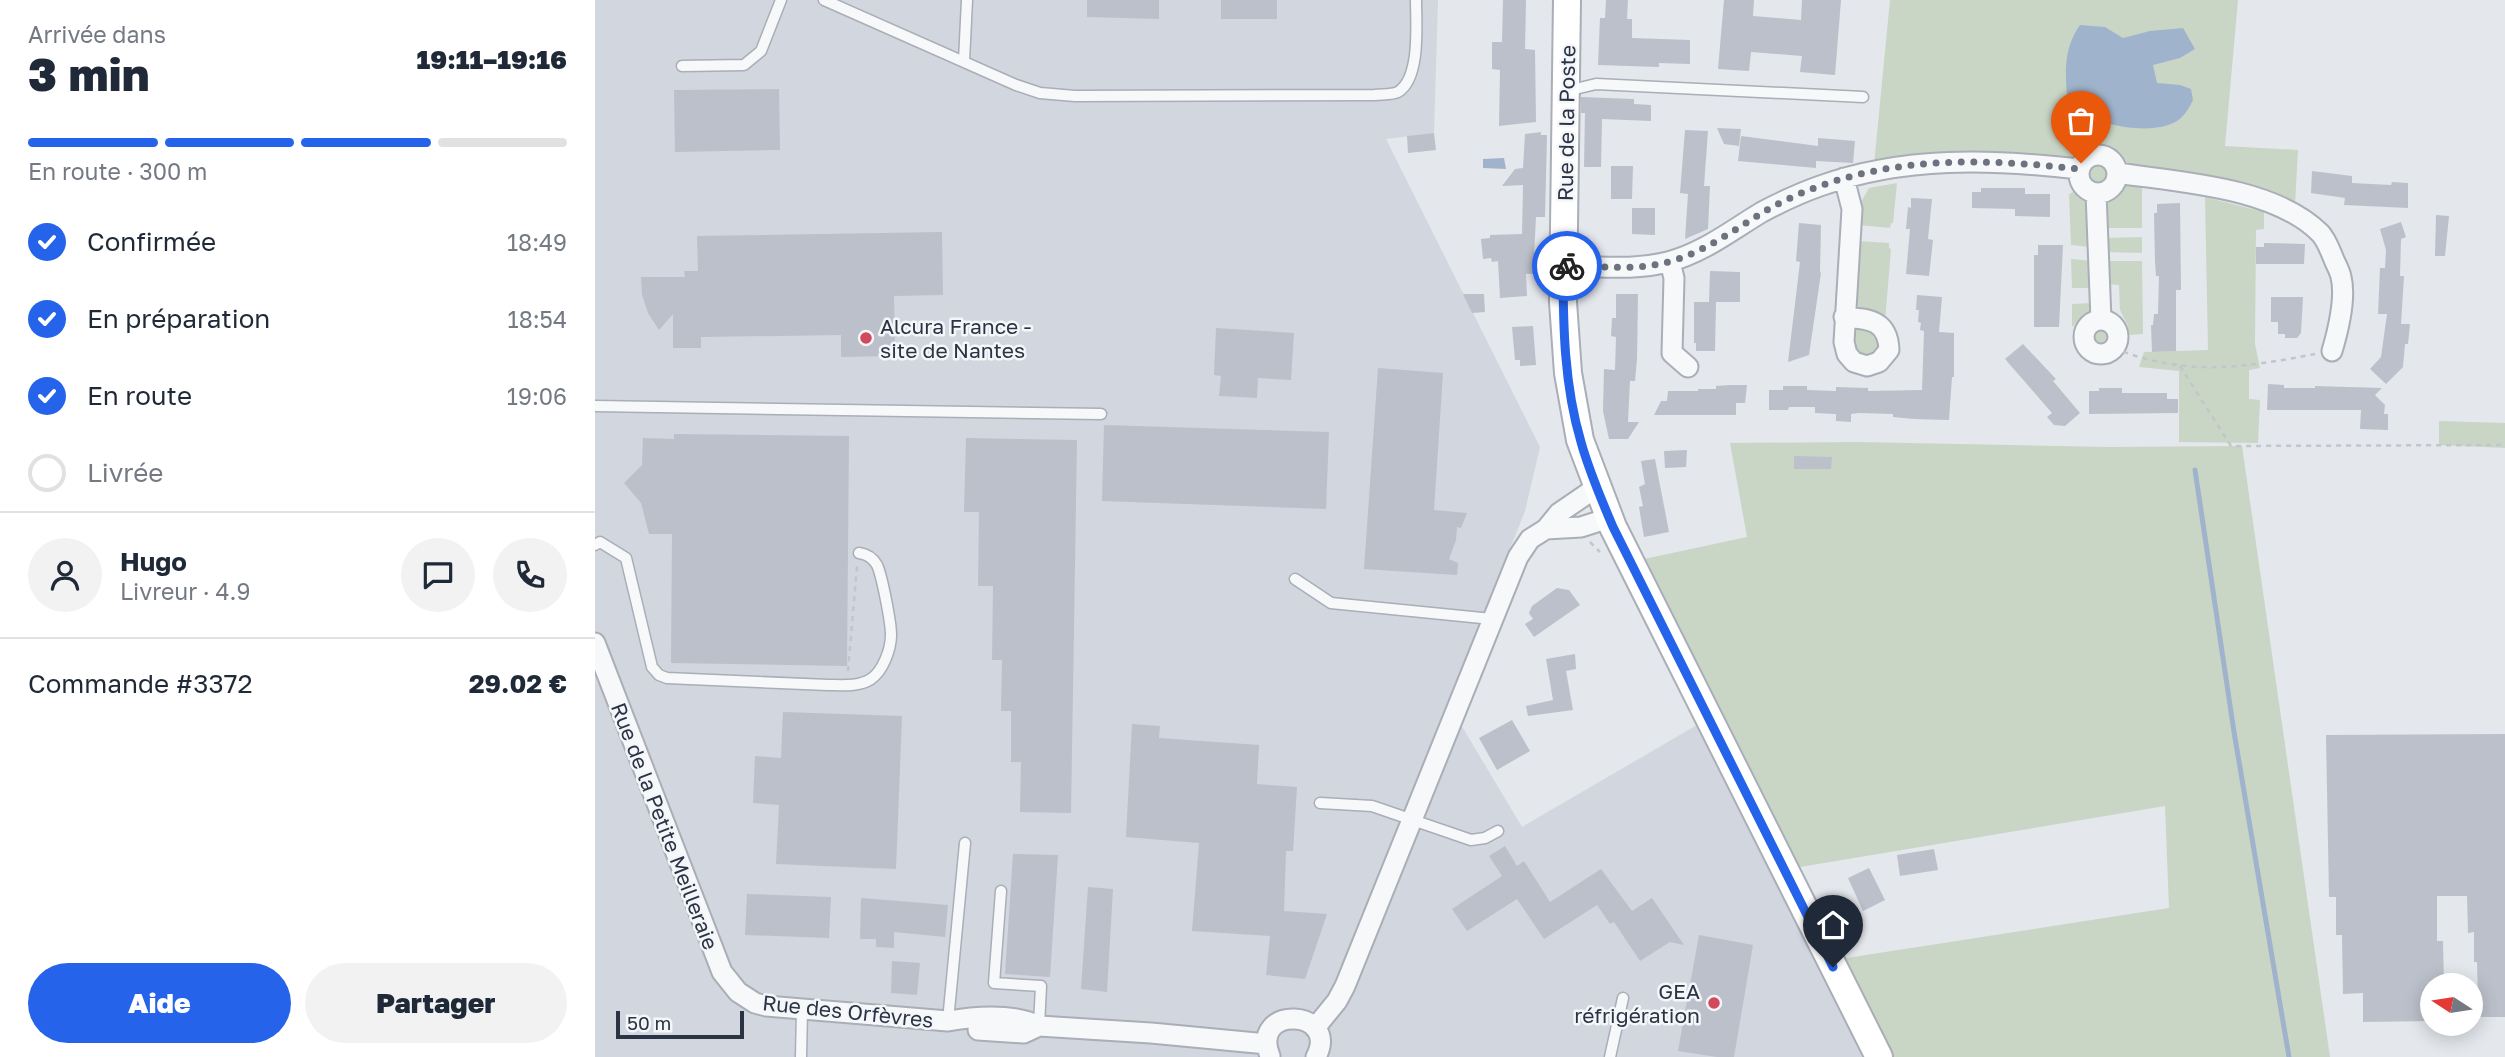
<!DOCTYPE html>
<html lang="fr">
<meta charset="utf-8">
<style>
body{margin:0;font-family:"Golos Text",sans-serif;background:#f2f2f3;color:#1f2937;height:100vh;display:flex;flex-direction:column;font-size:26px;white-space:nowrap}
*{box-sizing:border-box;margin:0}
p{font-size:23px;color:#747a83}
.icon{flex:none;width:38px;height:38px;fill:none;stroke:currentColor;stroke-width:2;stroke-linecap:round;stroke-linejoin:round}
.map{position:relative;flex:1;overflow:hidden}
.drawer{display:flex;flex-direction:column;background:#fff;width:595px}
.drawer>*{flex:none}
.needle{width:46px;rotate:282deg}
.controls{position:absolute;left:1825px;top:973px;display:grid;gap:14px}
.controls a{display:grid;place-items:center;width:63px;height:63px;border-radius:50%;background:#fff;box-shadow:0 4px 18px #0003;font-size:35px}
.scale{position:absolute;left:21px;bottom:18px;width:128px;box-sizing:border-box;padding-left:7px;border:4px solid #2b3445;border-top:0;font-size:19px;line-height:24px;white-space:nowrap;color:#2b3445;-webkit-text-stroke:5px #f4f6f9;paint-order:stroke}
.pin{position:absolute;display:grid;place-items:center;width:60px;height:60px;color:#fff;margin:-72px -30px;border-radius:50% 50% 50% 0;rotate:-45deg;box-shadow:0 0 7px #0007}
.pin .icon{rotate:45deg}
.courier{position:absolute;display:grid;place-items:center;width:70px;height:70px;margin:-35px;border:5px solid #2563eb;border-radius:50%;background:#fff;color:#222;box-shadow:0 2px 9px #0007}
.headline em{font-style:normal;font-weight:800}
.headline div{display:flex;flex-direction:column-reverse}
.headline{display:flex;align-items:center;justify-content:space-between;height:119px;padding:0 28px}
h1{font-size:46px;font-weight:800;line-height:52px}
.bar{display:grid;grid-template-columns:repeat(4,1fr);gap:10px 7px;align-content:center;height:84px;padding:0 28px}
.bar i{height:9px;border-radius:5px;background:#e0e1e3}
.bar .selected{background:#2563eb}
.bar p{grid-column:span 4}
.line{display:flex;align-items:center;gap:18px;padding:0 28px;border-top:2px solid #e0e1e3}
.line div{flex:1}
.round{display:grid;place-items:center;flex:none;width:74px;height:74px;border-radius:37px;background:#f2f2f3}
ol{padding:0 28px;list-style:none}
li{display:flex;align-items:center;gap:21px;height:77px}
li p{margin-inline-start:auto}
li .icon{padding:7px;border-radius:50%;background:#2563eb;color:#fff;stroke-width:4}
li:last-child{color:#747a83}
li i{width:38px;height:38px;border:4px solid #e0e1e3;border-radius:50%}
.action{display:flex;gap:14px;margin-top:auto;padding:14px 28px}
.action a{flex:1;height:80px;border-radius:42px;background:#2563eb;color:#fff;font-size:28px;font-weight:800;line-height:80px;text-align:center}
.action a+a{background:#f2f2f3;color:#1f2937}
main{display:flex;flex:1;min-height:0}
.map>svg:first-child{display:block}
.built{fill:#d2d6de}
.green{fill:#c9d6c5}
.water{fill:#9fb4cc}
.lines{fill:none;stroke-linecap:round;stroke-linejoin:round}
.stream{stroke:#9fb4cc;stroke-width:5}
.building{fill:#bbc0ca}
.lane-casing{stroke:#a9aeb7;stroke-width:13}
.street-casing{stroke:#a9aeb7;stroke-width:23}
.secondary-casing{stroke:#a9aeb7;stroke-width:30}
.path{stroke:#c2c5cb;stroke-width:2.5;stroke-dasharray:5 5;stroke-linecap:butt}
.lane{stroke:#f7f8fa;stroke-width:10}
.street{stroke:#f7f8fa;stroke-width:19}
.secondary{stroke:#fff;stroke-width:26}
.done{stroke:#6c737f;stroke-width:7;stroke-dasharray:0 12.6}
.route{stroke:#2563eb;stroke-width:9}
.poi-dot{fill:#d1495b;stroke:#f4f6f9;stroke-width:2.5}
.labels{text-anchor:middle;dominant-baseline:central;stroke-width:5;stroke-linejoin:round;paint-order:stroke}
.street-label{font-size:21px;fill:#2b3445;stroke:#f4f6f9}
.poi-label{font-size:21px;fill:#2b3445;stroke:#f4f6f9;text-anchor:start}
</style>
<main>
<section class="drawer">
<div class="headline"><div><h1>3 min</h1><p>Arrivée dans</p></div><em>19:11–19:16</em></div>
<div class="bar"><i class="selected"></i><i class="selected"></i><i class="selected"></i><i></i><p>En route · 300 m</p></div>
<ol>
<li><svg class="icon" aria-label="check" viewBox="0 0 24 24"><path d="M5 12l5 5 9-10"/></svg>Confirmée<p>18:49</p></li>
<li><svg class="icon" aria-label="check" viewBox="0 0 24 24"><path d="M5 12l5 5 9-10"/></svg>En préparation<p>18:54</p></li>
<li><svg class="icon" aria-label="check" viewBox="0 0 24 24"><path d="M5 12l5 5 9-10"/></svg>En route<p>19:06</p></li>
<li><i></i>Livrée</li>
</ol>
<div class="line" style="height:126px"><a class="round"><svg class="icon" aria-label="person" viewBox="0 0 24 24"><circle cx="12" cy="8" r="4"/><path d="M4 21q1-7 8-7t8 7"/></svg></a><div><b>Hugo</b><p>Livreur · 4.9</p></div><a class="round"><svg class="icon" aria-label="chat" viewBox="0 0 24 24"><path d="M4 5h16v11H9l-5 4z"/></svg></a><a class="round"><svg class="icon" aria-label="phone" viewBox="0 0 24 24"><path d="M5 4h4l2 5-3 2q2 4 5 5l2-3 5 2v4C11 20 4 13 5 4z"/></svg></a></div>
<div class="line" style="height:91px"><div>Commande #3372</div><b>29.02 €</b></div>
<div class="action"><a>Aide</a><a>Partager</a></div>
</section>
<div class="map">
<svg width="1910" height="1057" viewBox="0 0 1910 1057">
<rect width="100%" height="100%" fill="#e4e7ec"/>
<!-- built -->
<path class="built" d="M0 0H843L839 133 791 139 945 447 930 511 853 703 927 827 1119 715 1294 1057H0Z"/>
<!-- green -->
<path class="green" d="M1295 0H1643L1630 146 1703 150 1700 205 1538 166C1530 163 1527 158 1521 153 1503 139 1490 151 1475 160L1279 165Z
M1491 173a12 12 0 1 1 24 0a12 12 0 1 1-24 0Z
M1302 183 1298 223H1296L1295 228 1264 225 1266 202 1274 188Z
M1529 183H1547V228H1510L1512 204 1523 193Z
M1480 191 1494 203 1496 247 1476 245 1474 194Z
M1610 197 1669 212V229L1661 230 1660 344 1665 368 1654 370V399L1665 400 1663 443 1584 442V371L1544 367 1549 352 1613 350Z
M1547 237V253L1510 252V238Z
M1262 241 1294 243V248L1296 249 1290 321 1265 309 1260 302Z
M1476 259 1497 261V288H1477Z
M1511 261H1547L1548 334 1533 335V326L1525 310 1524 285 1511 284Z
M1498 303V311L1492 312 1477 327V304Z
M1497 336a9 9 0 1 1 18 0a9 9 0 1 1-18 0Z
M1265 327H1276L1288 344 1279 357 1260 354 1257 335Z
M1844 421 1910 423V448L1844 445Z
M1263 442 1515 447 1647 446 1735 1057H1294L1245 959 1574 908 1570 806 1199 868 1119 715 1049 559 1152 537 1135 443Z"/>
<!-- water -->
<path class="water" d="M1485 25 1510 27 1528 38 1555 31 1588 28 1600 49 1585 58 1558 65 1562 83 1585 85 1596 89 1598 100C1595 106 1591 113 1586 118 1565 137 1508 127 1488 112 1482 107 1477 101 1472 96 1470 69 1469 48 1485 25Z
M909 158 911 169 888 168V159Z"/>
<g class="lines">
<!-- stream -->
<path class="stream" d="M1600 470 1639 732 1694 1057"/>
</g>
<!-- building -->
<path class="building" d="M492 0H564V19L492 17Z
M626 0H682V19H626Z
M908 0H931L930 49 940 50 941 122 904 126 905 70 897 69V42H907Z
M1011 0H1033L1032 19H1037V38L1095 40V64L1064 63V67L1003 65 1005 18H1010Z
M1129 0H1159L1158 16 1206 20 1207 0H1246L1240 75 1205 72 1207 56 1156 52 1154 71 1123 69Z
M184 89 185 150 80 152 79 90Z
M986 97 1039 99V104L1056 105V121L1007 119 1006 167H989L990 113H986Z
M1122 128 1146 129 1144 146 1129 144Z
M1090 130 1113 131 1109 186H1115L1113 229 1090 239 1093 194 1085 193Z
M946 132V135H952L950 217H941L939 255 953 254V273L931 274 932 296 905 298 903 261 897 262 896 258 888 259 886 239 895 238V235L927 234 928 185 907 186 920 169 928 168 930 134Z
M839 133 841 150 813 153 812 136Z
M1146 136 1223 146V138L1260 141 1258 163 1221 161V168L1143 161Z
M1016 166H1038L1037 199H1016Z
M1717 171 1757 176V183L1796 185 1797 182 1813 183V208L1749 205 1750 198 1716 193Z
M1386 188H1430V194H1455V217L1420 216V209L1377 208V192H1386Z
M1316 198 1337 199 1333 239 1338 240 1334 276 1311 274 1315 229H1311L1313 207 1316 208Z
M1585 203 1586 290H1581V351L1557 352 1556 325H1558L1559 314H1563L1564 276H1561L1560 262 1559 213H1562V204Z
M1037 208H1060V235L1037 234Z
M1841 215 1854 216 1850 256H1840Z
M1806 222 1811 237 1806 239 1805 276H1809L1806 324H1815L1813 344H1810L1808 367 1791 384 1775 369 1786 357 1792 314H1783L1785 268H1790L1791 250 1785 229Z
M1204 223 1226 225 1225 272 1226 273 1214 355 1193 362 1205 262 1201 261Z
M347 232 348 295 299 296 300 356 246 357V335L106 337V348H78V314L64 330 53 313 47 295 46 277H90L89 271H103L102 236Z
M1669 243 1710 244 1709 264H1661V247H1669Z
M1443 245H1468L1464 327H1439V255H1443Z
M1115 271 1145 272V302H1121L1120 351H1101V343H1099V302H1114Z
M868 294H889L890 312 877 313Z
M1021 294H1043L1042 359 1040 381H1035L1033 422H1044L1033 439H1014L1008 411 1009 369 1020 370 1021 337 1016 336 1017 318H1021Z
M1322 295 1347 297 1344 332 1359 333V377H1357L1354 420 1319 419 1298 417V414L1264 413 1256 414V422L1241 421V414L1220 413V407H1194L1193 410H1174V390H1188V386H1212V390L1241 391V387L1273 388V391L1327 390 1329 331 1325 330 1326 323 1323 322 1324 310H1321Z
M1676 297H1708L1706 333 1702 338H1690V334H1683V322H1676Z
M938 326 941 365 925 366V360H920L917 327Z
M621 328 699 333 696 380 663 378 662 398 624 396 626 376 619 375Z
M1428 344 1461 379 1458 381 1485 413 1470 426 1459 425 1452 417 1457 413 1410 359Z
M783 368 848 373 839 510 872 513 866 528 862 527 861 540 854 559 863 563 862 575 769 569Z
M1673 384 1689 385V388H1720V386L1787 388 1780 395 1790 405 1789 414H1793V430L1765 429 1766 410H1672Z
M1135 385H1152L1150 403H1141V415H1059L1066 401H1072L1073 391H1103V389H1121V386Z
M1504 388H1527V393H1572V399H1583V413L1494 414V391H1504Z
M509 425 734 432 731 509 507 501Z
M79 434 254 436 252 666 76 663 77 534H54L46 503 29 483 47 465 48 438 79 439Z
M371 438 482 440 476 813 425 812 426 762H416V711H406L407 660H397L398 586H383L384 512H369Z
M1092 450 1091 467 1070 468 1069 451Z
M1199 456 1237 457 1236 469H1199Z
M1060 459 1074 532 1049 537 1044 507 1048 506 1044 487 1050 484 1046 461Z
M962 588 974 590 985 605 939 637 930 624 938 619 934 613 937 606Z
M980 654 981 669 971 671 978 710 933 716 931 706 958 700 951 659Z
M188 712 307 716 301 869 181 864 184 805 158 803 160 756 186 758Z
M917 720 935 751 902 770 884 738Z
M537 724 565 726 564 738 664 745 662 784 702 787 698 851H691L689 911 732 914 710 979 671 975 675 936 597 931 604 843 531 837Z
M1910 734V1017H1876V999L1883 998 1882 962H1879V932L1873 933 1872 896H1842V941H1848L1849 985H1838V1021L1768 1022V993L1748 994 1747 935H1741V897H1734L1731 735Z
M910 846 922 866 929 861 955 902 1006 869 1037 911 1057 898 1089 945 1075 942 1045 961 1019 922 1015 924 1002 905 949 939 922 899 872 931 857 909 907 876 894 856Z
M1339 849 1343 870 1305 876 1302 855Z
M418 854 463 855 455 977 410 974Z
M1274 868 1290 900 1268 911 1253 878Z
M493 887 518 889 512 992 486 989Z
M152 894 236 897 234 938 150 935Z
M266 898 353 905 350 937 299 932V948L281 947V939H265Z
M1104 935 1158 945 1139 1057H1122L1083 1051Z
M297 961 325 963 322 995 296 993Z"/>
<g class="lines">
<!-- lane casing -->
<g class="lane-casing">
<path id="lane" d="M229 0 421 85 445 93 480 96 780 95C787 94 797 95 803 92 826 78 821 23 821 0
M369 61 372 0
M87 66 149 65 166 51 186 0
M972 91 1001 84 1268 97
M0 406 506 414
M0 545 5 542 31 558 57 667 64 675 72 678 233 685C246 685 264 687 276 679 288 671 296 649 296 635 296 622 287 576 282 565 278 558 271 554 264 553
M700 579 736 603 897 619
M725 803 777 806 876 840 890 838 903 831
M406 891 399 983 446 986 444 1026
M353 1021 370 843
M206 1057 207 1010
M1015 1057 1028 998"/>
</g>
<!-- street casing -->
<g class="street-casing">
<path id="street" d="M1484 174a19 19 0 1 1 38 0a19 19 0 1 1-38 0Z
M1522 173C1584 182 1679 187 1725 233 1732 240 1736 253 1740 262 1742 266 1745 272 1746 277 1751 297 1743 331 1737 351
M1249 178 1257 209 1249 342 1252 354 1259 362 1272 366 1284 362 1294 350C1293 320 1274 319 1249 317
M1501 193 1506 320
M1075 262 1079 278 1077 353 1093 367
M968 266C1004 266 1037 271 1073 262 1108 253 1137 230 1167 212 1186 202 1205 193 1225 186 1309 156 1396 159 1484 169
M1489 337a17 17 0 1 1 34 0a17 17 0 1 1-34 0Z
M951 529 986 527 1014 518
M0 643 127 972 143 992 160 1003 171 1006 353 1021C382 1016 417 1013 444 1026L556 1033 672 1044
M720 1028 742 1001 750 986 923 557 935 539 951 529 964 513 1002 487
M383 1030 429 1033 444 1026
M675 1056C654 1004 746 1009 721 1057"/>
</g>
<!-- secondary casing -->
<g class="secondary-casing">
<path id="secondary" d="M972 0 968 302 973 373 985 440 1018 527 1284 1057"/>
</g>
<!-- path -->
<path class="path" d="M1519 348C1589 377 1648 368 1720 354
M1585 366 1636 446 1910 445
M995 542 1005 552
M253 671 262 566"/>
<!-- lane -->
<use href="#lane" class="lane"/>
<!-- street -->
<use href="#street" class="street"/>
<!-- secondary -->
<use href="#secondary" class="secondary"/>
</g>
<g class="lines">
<!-- done -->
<path class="done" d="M972 266C1007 266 1039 271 1073 262 1108 253 1137 231 1167 213 1185 202 1205 193 1225 186 1309 156 1396 159 1484 169L1486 163"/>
<!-- route -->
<path class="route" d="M972 266 968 265C968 324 969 385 986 442 994 471 1006 499 1018 527L1238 967"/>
</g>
<!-- markers -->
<g class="poi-dot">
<circle cx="271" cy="338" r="7"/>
<circle cx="1119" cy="1003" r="7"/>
</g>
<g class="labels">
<!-- street labels -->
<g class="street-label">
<text transform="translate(971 123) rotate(-89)">Rue de la Poste</text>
<text transform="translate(70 826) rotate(69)">Rue de la Petite Meilleraie</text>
<text transform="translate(253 1011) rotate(6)">Rue des Orfèvres</text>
</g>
<!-- poi labels -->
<g class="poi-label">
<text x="285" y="326">Alcura France -<tspan x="285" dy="24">site de Nantes</tspan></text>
<text x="1105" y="991" text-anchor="end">GEA<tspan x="1105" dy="24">réfrigération</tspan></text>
</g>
</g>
</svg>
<div class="controls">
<a><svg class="needle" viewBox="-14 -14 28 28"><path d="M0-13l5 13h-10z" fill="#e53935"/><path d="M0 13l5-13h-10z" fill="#747a83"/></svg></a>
</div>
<div class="scale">50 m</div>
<div class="pin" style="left:1486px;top:163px;background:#ea580c"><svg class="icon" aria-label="bag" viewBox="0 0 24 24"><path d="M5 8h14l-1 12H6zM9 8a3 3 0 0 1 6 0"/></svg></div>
<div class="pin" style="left:1238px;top:967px;background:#1f2937"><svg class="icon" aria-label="home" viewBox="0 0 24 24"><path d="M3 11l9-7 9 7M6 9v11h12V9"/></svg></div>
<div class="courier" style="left:972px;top:266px"><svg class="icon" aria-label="bike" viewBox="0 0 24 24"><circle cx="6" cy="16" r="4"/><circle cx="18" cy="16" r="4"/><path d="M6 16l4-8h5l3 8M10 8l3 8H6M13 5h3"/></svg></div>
</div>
</main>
